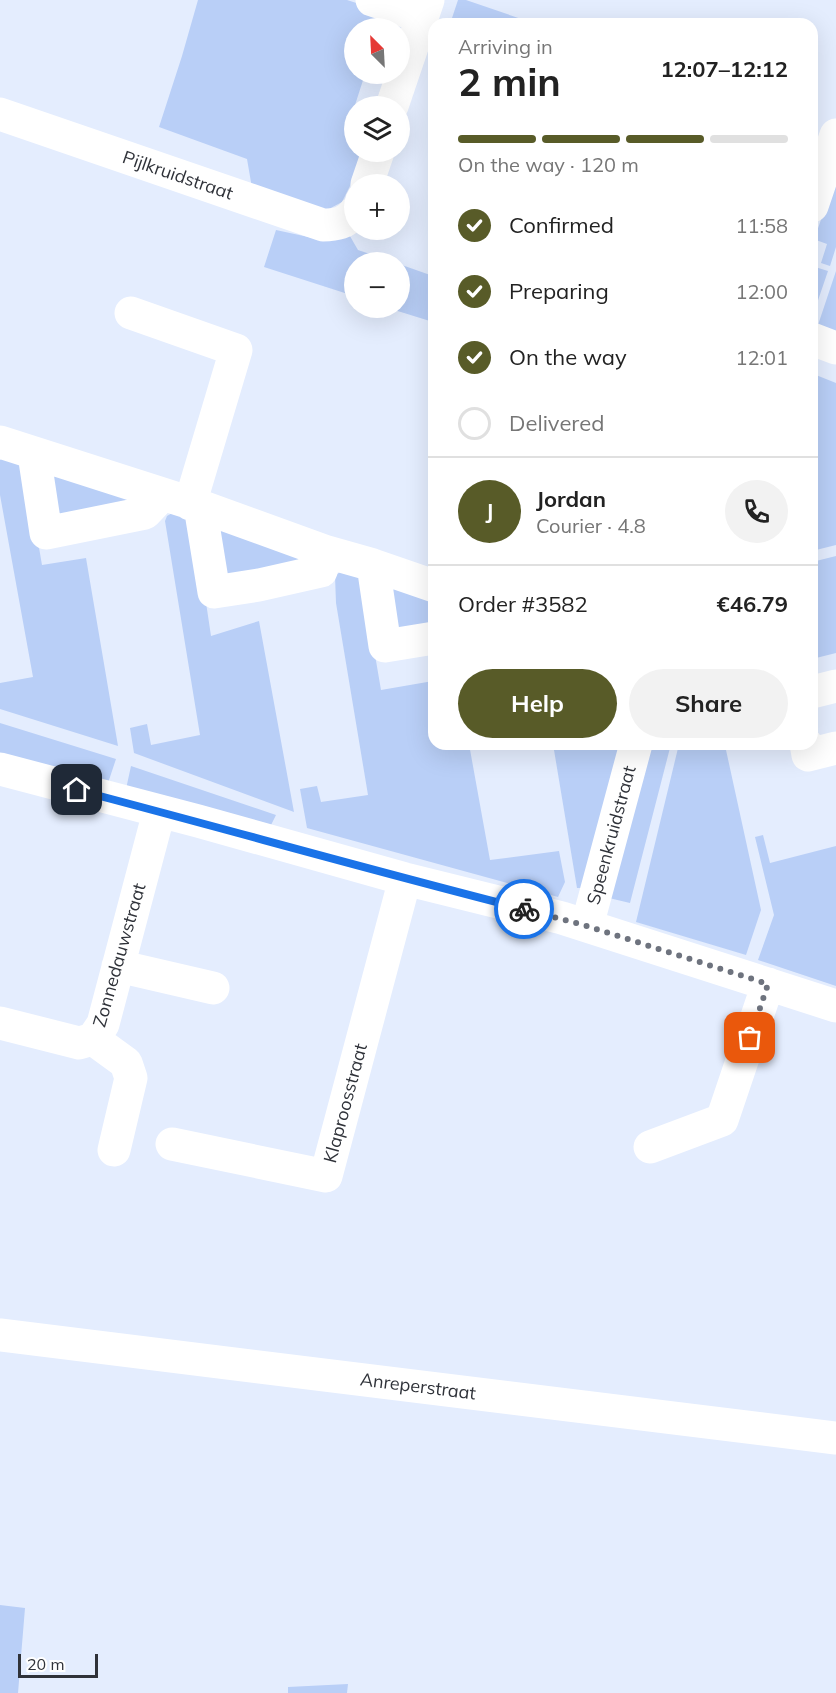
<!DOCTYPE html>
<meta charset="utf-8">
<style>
body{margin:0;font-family:Mulish,sans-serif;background:#f2f2f2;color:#222;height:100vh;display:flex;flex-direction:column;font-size:22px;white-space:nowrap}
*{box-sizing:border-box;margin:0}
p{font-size:20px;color:#767676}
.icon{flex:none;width:33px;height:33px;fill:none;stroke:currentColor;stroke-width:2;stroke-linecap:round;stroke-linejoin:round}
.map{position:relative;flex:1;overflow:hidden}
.panel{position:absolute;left:428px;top:18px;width:390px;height:732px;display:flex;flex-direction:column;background:#fff;border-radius:18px;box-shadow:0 6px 24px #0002}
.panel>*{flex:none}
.needle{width:39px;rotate:336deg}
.fabs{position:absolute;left:344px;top:18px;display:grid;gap:12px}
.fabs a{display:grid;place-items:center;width:66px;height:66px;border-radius:50%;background:#fff;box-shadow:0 6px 24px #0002;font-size:30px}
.scale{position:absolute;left:18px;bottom:15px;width:80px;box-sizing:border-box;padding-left:6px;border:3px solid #2f3239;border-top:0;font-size:16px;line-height:21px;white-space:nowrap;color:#2f3239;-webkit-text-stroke:4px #fff;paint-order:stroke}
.pin{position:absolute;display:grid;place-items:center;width:51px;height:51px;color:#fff;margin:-26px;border-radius:12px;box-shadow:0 3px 9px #0006}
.courier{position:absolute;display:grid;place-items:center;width:60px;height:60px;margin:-30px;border:4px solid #1a73e8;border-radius:50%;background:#fff;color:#222;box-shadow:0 2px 8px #0007}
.overview em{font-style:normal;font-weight:700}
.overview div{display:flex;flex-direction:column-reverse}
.overview{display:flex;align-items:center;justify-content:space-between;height:102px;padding:0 30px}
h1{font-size:39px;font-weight:700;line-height:45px}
.bar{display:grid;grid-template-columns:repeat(4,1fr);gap:9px 6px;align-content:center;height:72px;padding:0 30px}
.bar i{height:8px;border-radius:4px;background:#e0e0e0}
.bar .on{background:#585b28}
.bar p{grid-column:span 4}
.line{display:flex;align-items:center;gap:15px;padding:0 30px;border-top:2px solid #e0e0e0}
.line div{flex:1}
.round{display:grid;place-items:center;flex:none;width:63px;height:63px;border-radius:32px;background:#f2f2f2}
ol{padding:0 30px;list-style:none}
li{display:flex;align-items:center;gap:18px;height:66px}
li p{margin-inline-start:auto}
li .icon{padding:6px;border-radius:50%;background:#585b28;color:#fff;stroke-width:4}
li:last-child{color:#767676}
li i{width:33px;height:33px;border:3px solid #e0e0e0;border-radius:50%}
.button{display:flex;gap:12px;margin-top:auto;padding:12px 30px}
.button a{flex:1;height:69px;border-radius:36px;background:#585b28;color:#fff;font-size:24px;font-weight:700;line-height:69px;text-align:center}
.button a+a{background:#f2f2f2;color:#222}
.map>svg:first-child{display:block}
.green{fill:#b9cff7}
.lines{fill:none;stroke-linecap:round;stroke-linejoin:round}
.minor{stroke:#fff;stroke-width:33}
.done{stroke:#6e737e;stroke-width:6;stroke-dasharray:0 10.8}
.route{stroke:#1a73e8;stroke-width:8}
.labels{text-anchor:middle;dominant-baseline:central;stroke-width:5;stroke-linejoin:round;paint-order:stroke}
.street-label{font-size:18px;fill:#2f3239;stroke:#fff}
</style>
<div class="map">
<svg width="836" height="1693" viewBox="0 0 836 1693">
<rect width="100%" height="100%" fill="#e4edfe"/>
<!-- green -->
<path class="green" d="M198 0H347L400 17 397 28H354V74H365L346 133 354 136V152H364L357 172 342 202 327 210 252 188 247 159 159 127 182 56Z
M458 0H466L536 24H450Z
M836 176V247L830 266 821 263 827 244 816 240V237H815Z
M276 230 313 238 347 231 358 250 394 262H354V296L264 267Z
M399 264 433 276V322L388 308H399Z
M812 266 828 271 812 318Z
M836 271V334L817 328Z
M812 363 817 364 816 375 836 383V545L812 551Z
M5 457H12L26 472 42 565 86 558 118 746 0 709V683L33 677 0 495V460Z
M52 472 133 499 55 517Z
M174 512 194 522 211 636 259 621 294 812 134 753 130 728 147 724 151 745 200 735 165 521 167 516Z
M223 529 302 555 305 562 228 577 214 535Z
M836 556V653L812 659V562Z
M347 571 362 579 381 690 433 681 434 744H469L490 860 559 851 565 882 558 897 307 828 300 789 317 786 321 802 368 795 336 603 335 576 340 572Z
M394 588 433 600V628L399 633 386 595Z
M0 723 116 759 108 783 0 754Z
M553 744H623L586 888H577Z
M650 744H671L630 903 609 898Z
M679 744H696L726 750 761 910 746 955 636 922Z
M131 766 276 815 270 827 126 789Z
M763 835 770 863 836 846V986L758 960 774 915 755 837Z
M0 1605 25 1608 18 1693H0Z
M348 1684 347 1693H288V1687Z"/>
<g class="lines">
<!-- minor -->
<path class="minor" d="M372 0 422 17
M392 106 428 0
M0 114 323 225C336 225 346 223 354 213
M367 184 378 152
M812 206 836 135
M131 313 236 350 190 504
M812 339 836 348
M0 442 200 506 327 552 373 565 434 586
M34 454 46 533 145 513 162 495
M200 506 214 592 259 585 321 571 327 552
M373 565 385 646 434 638
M812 692 836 686
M806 744 808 755 836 748
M0 769 198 821 405 879 562 918 836 1006
M587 926 636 744
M118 966 213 988
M0 1023 79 1043 93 1039 103 1024 159 812
M93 1039 126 1063 131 1078 114 1150
M172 1144 326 1176 405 879
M650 1147 722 1120 768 984
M0 1335 836 1438"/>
</g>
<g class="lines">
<!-- done -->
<path class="done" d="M524 909 587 926 768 984 750 1038"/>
<!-- route -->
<path class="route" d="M77 790C226 829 374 871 524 909"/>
</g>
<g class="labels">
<!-- street labels -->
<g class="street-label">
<text transform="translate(178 175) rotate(19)">Pijlkruidstraat</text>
<text transform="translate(611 835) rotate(-75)">Speenkruidstraat</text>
<text transform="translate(119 955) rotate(-74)">Zonnedauwstraat</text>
<text transform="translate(345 1103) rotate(-75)">Klaproosstraat</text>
<text transform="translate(418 1386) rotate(7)">Anreperstraat</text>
</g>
</g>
</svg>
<div class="fabs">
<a><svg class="needle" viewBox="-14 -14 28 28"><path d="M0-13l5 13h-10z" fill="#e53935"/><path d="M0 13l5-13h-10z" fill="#767676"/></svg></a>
<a><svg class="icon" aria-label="layers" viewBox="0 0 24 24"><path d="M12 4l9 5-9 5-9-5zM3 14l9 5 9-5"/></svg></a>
<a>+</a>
<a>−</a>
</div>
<div class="scale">20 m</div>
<div class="pin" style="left:750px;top:1038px;background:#ea580c"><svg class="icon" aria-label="bag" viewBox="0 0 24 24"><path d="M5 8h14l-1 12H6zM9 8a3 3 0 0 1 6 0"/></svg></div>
<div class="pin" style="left:77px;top:790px;background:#1f2937"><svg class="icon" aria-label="home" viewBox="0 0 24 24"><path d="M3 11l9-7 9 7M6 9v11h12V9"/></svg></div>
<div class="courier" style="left:524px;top:909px"><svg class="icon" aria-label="bike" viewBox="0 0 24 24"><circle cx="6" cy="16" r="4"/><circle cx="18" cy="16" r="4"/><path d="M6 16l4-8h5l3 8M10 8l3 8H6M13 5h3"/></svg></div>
<section class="panel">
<div class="overview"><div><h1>2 min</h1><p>Arriving in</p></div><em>12:07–12:12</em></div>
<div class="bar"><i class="on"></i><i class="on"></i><i class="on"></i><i></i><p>On the way · 120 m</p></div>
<ol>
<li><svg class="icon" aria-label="check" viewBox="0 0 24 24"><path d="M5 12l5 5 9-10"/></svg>Confirmed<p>11:58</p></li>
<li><svg class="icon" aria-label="check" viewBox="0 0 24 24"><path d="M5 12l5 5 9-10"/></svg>Preparing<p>12:00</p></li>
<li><svg class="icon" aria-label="check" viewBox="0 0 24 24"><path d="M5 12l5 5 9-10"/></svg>On the way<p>12:01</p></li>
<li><i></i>Delivered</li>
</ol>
<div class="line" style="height:108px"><b class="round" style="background:#585b28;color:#fff">J</b><div><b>Jordan</b><p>Courier · 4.8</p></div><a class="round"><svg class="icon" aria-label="phone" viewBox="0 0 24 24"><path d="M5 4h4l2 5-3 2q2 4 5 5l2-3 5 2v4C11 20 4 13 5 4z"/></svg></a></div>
<div class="line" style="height:78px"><div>Order #3582</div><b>€46.79</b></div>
<div class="button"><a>Help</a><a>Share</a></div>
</section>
</div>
